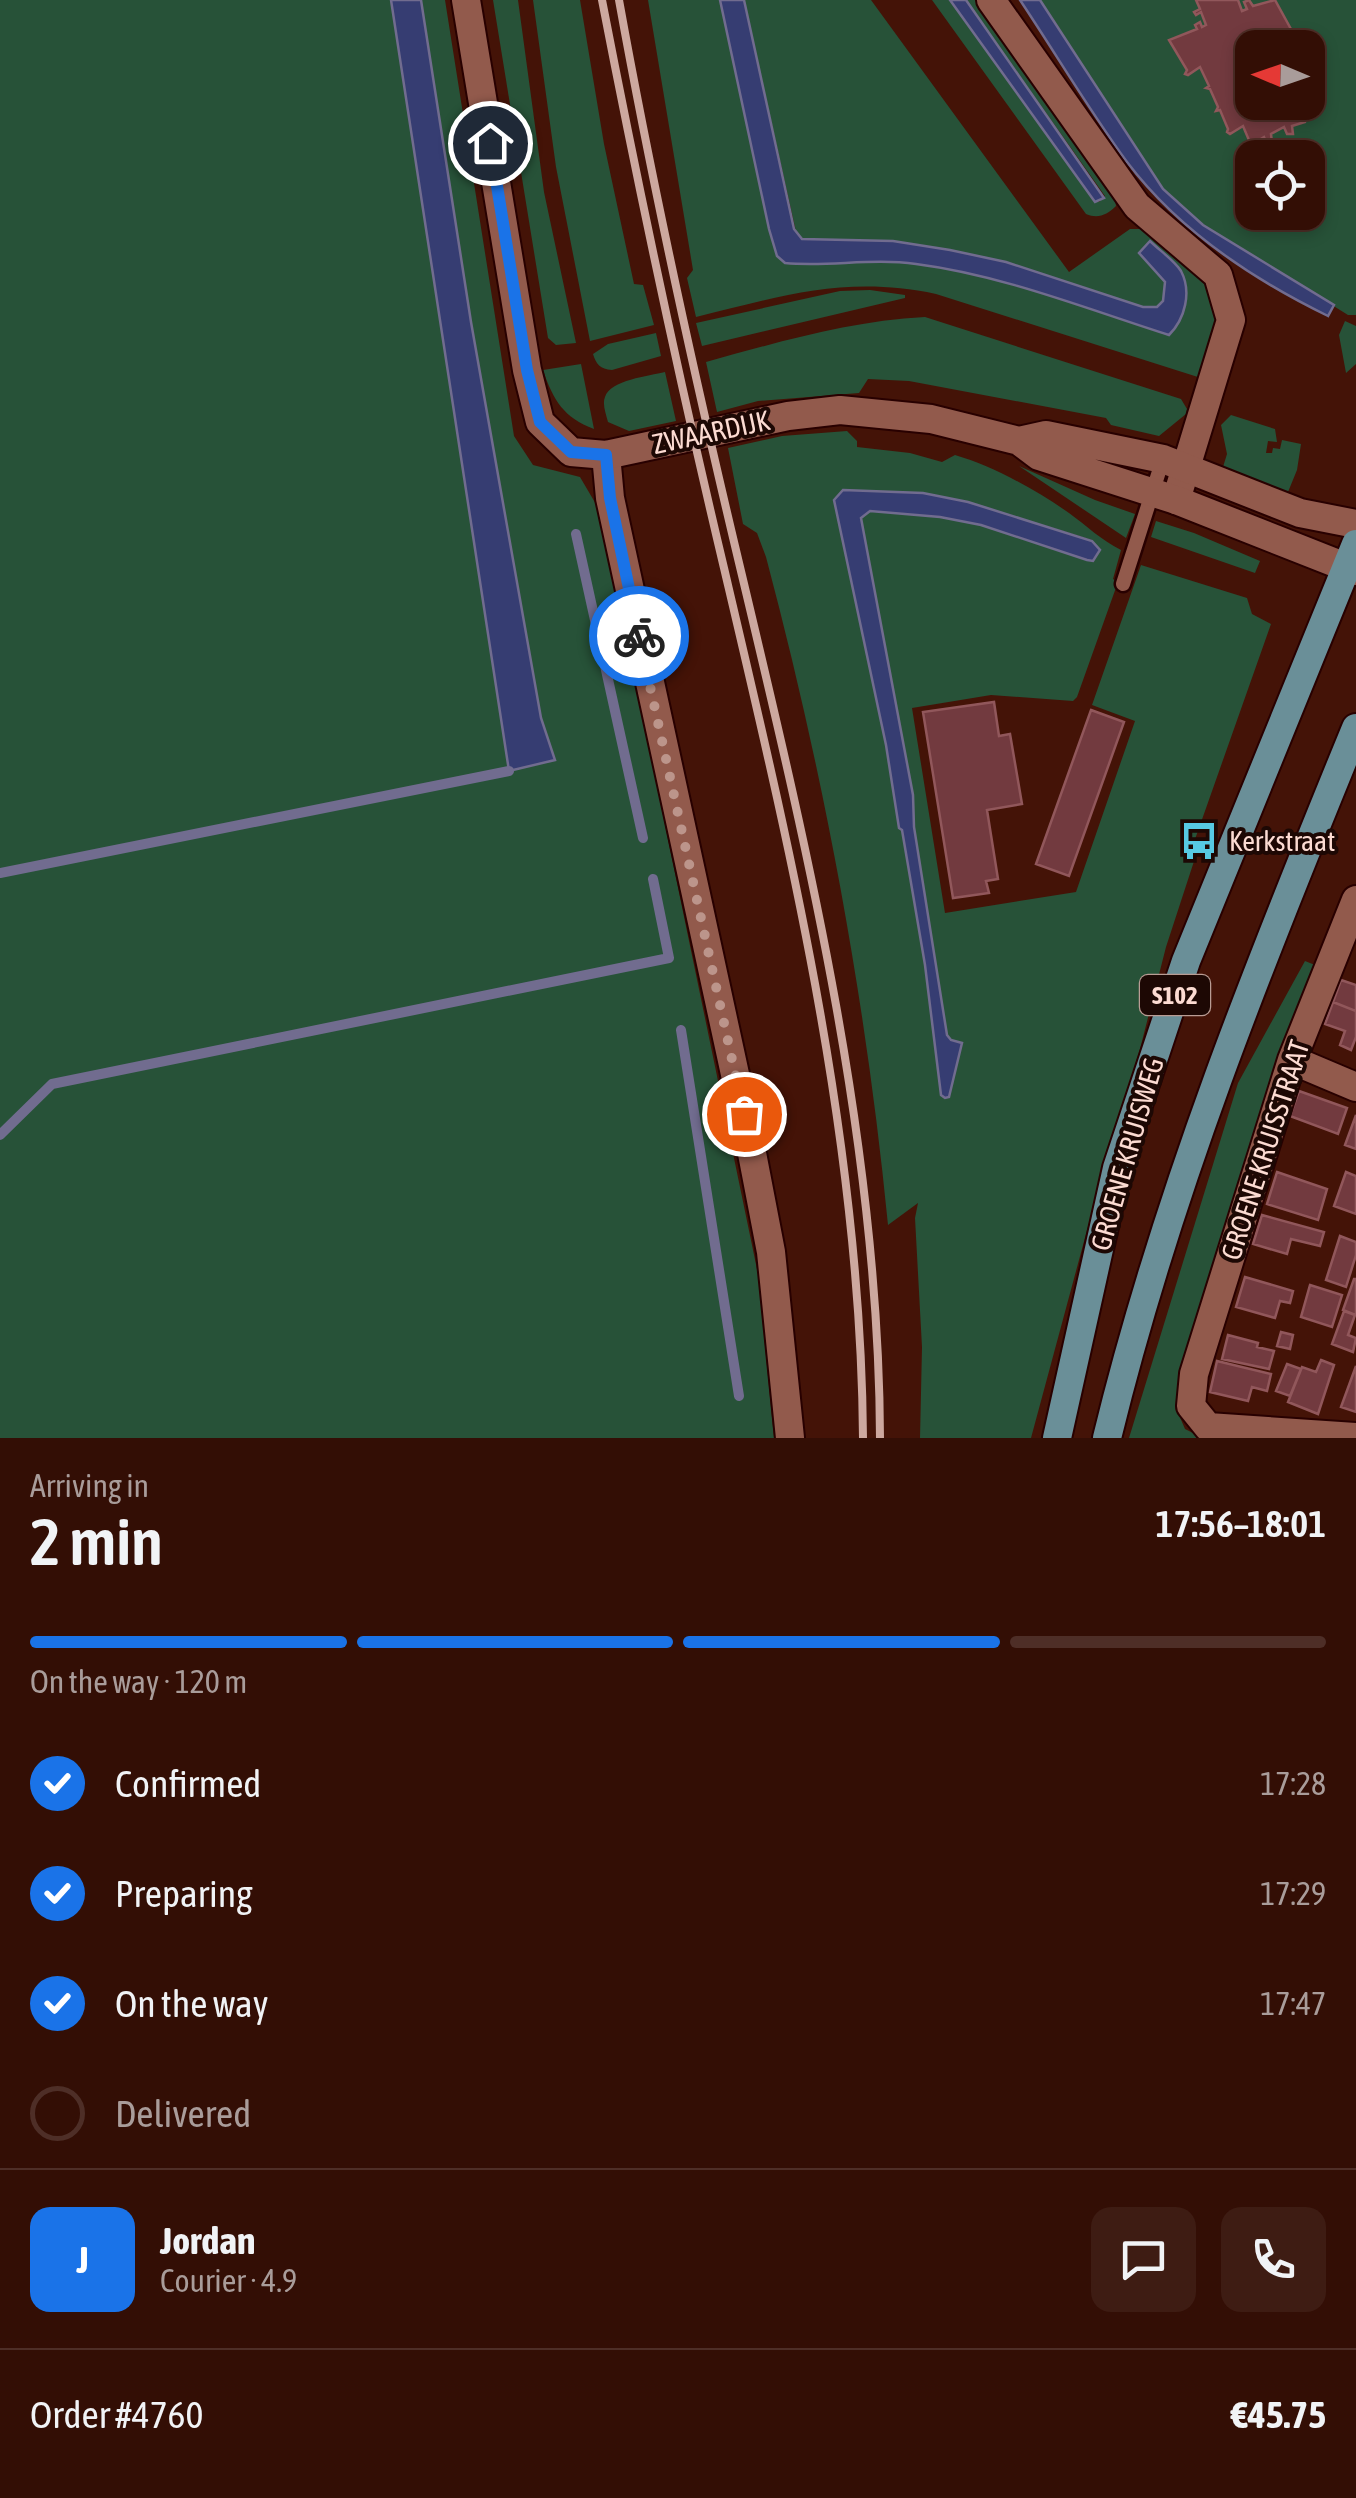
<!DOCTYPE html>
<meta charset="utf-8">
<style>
body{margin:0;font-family:"Asap Condensed",sans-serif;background:#3e1c13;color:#f1f3f6;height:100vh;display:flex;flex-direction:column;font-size:38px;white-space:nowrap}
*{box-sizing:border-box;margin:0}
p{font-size:32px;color:#a99c9a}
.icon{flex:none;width:55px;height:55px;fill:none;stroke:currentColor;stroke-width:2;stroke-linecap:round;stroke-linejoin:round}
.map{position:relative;height:1438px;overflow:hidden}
.side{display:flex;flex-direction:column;background:#330e05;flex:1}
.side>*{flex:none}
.needle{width:65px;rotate:272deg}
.fabs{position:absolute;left:1235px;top:30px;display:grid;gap:20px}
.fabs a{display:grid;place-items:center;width:90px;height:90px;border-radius:20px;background:#330e05;box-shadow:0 5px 15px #0003,0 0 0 2px #4e2e27;font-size:50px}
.pin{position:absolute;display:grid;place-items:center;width:85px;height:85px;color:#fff;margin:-42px;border:5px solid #fff;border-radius:50%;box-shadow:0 2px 10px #0007}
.courier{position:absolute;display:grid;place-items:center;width:100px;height:100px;margin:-50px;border:8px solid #1a73e8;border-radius:50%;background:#fff;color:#222;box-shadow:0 2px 12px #0007}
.headline em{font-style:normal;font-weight:600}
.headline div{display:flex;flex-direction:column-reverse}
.headline{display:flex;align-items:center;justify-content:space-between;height:170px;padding:0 30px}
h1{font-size:65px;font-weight:600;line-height:75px}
.bar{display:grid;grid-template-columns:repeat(4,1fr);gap:15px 10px;align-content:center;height:120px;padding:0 30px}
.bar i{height:12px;border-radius:8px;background:#4e2e27}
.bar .on{background:#1a73e8}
.bar p{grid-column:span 4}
.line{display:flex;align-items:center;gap:25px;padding:0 30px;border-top:2px solid #4e2e27}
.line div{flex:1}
.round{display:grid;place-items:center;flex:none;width:105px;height:105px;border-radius:20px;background:#3e1c13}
ol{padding:0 30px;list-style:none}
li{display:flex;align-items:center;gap:30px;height:110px}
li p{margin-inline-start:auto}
li .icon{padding:10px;border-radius:50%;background:#1a73e8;color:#fff;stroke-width:4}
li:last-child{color:#a99c9a}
li i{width:55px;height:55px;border:5px solid #4e2e27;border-radius:50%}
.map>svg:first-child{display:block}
.green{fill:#275238;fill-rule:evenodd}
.water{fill:#363d72;stroke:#716c8f;stroke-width:2.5}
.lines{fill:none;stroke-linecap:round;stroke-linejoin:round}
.stream{stroke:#716c8f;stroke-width:10}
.building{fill:#723a3f;stroke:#91575b;stroke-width:2.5}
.service-casing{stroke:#280000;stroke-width:19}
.minor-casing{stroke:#280000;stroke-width:32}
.tertiary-casing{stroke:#280000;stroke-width:32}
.primary-casing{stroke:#280000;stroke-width:32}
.service{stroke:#925a4c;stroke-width:14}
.minor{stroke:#925a4c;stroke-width:28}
.tertiary{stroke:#925a4c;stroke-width:28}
.primary{stroke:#6a8f98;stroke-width:28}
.rail{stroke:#cda89f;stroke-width:8}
.done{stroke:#bc958b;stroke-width:10;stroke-dasharray:0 18}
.route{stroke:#1a73e8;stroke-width:12}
.labels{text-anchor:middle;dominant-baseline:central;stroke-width:8;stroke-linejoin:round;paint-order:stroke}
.shield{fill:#1d0804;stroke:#b99c94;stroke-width:2.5}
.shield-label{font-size:25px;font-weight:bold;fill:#fcdbd2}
.street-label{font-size:28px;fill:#fcdbd2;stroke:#1d0804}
.poi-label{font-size:28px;fill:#fcdbd2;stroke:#1d0804;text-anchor:start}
</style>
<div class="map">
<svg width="1356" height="1438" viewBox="0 0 1356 1438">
<rect width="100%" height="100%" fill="#441307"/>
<!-- green -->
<path class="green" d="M0 0H445L514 436 533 465 580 477 600 511 758 1274 774 1438H0Z
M493 0H518L544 192 576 343 556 345 548 338Z
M533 0H580L604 144 634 284 643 285 654 325 590 341 556 167Z
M648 0H720L769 229 796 264C837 262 878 259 918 264 1004 276 1087 309 1169 334L1186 302 1139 253 1165 281 1163 302 1157 307H1143C1034 272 926 231 809 242L797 236 744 0H871L1069 272 1130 229H1147L1209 284 1219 316 1201 378 936 294C846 275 782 296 696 317L687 278 693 270Z
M932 0H950L1095 201 1099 202 1105 196 966 0H977L1114 193 1116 206C1107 215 1098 219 1086 214Z
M1040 0H1356V315H1348L1203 225 1163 189ZM1252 48H1308V102H1252ZM1252 158H1308V212H1252Z
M870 290 905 295V298L702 346 696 323 840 291Z
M925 317 1181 399 1187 409 1186 414 1159 436 1111 425 1106 418 909 381 868 379 859 393 758 401 717 412 706 362C779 342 849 321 925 317Z
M1345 321 1356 326V364L1346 373 1339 335Z
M656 333 661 356 612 370C600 369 596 364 593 354L608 344Z
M581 364 594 429C564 418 553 400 543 370Z
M665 372 676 421 629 431 608 422C606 414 602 404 605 397 610 380 649 376 665 372Z
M1231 415 1275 429 1277 442 1268 441 1266 453H1272L1273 448 1280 449 1282 440 1301 444 1297 470 1288 492 1223 467 1227 454 1221 425Z
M847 431 857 441V447L910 453 942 462 955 455C993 466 1036 490 1069 513 1087 526 1101 540 1121 550L1113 579 1118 582 1077 697 1073 701 991 695 912 708 945 913 1076 892 1135 721 1092 705 1141 565 1247 598 1252 614 1271 624 1193 845 1198 849 1166 947 1140 1049 1110 1145 1031 1438H920L922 1347 915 1218 918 1203 888 1225C866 1000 824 775 766 557L757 533 743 524 728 448 782 436ZM843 490 923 493 968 502 1092 540 1087 560 982 525 941 517 870 511 861 519 913 795 914 827 947 1035 952 1040 962 1043 946 1098 941 1094 925 965 902 830 899 828 886 745 834 500Z
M1019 466 1095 500 1135 514 1126 538Z
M1156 521 1194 533 1260 561 1255 573 1151 537Z
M1305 961 1315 965C1261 1106 1217 1248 1177 1393L1176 1408 1185 1429 1201 1437 1217 1438H1129L1238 1083Z"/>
<!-- water -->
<path class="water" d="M391 0H421L471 322 541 718 555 760 509 771Z
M720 0H744L794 229 802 239 893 241 950 250 1006 262 1143 307H1157L1163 301 1165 282 1139 253 1150 241C1159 250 1175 261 1181 271 1192 292 1185 319 1169 335 1087 309 1002 275 916 264 872 258 828 267 785 263L777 256 769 229Z
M950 0H966L1104 198 1095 202Z
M1020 0H1040L1163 189 1203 225 1334 305 1328 316C1252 279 1179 231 1127 162 1089 110 1056 54 1020 0Z
M843 490 923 493 968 502 1092 541 1100 550 1093 561 1087 560 981 525 940 517 870 511 861 518 913 795 914 827 947 1035 951 1040 962 1043 949 1097 945 1098 941 1095 925 965 902 830 899 828 886 745 834 500Z"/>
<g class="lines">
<!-- stream -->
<path class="stream" d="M576 534 643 838
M0 873 509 771
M681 1030 739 1396
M0 1135 52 1084 669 958 653 879"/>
</g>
<!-- building -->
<path class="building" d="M1196 0H1238L1242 11 1247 9 1244 2 1249 0 1253 6 1275 0 1292 31 1281 34 1287 48H1252V102H1296L1306 118 1305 122 1292 126 1293 134H1287L1284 127 1271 134 1272 143 1267 144 1264 137 1251 145 1243 126 1230 134 1227 132 1228 129 1220 110 1216 111 1218 107 1210 89 1206 88 1209 86 1200 67 1188 75 1185 74 1187 70 1169 40 1197 29 1195 25 1200 22 1202 27 1206 25 1201 12 1196 15 1194 12 1200 9Z
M994 702 999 736 1010 734 1022 804 987 810 998 879 986 881 989 893 953 898 923 712Z
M1091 710 1124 722 1069 876 1036 864Z
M1341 980 1356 985V1011L1333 1002Z
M1333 1002 1356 1011V1037L1351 1050 1340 1045 1345 1031 1325 1024Z
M1299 1091 1347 1108 1338 1134 1290 1116Z
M1356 1115V1149L1345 1145Z
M1277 1172 1327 1189 1318 1220 1267 1204Z
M1346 1172 1356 1176V1214L1334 1206Z
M1262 1215 1324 1232 1320 1246 1291 1239 1287 1254 1253 1244Z
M1340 1236 1356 1242V1255L1346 1287 1326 1280Z
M1245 1277 1293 1291 1290 1303 1280 1301 1275 1318 1236 1307Z
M1354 1279H1356V1315L1343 1310Z
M1310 1285 1342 1295 1332 1327 1301 1317Z
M1344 1311 1355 1315 1348 1335 1356 1338 1353 1352 1332 1344Z
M1281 1332 1293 1335 1290 1349 1277 1346Z
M1228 1335 1258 1343 1257 1347 1274 1351 1269 1369 1222 1359Z
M1321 1360 1334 1365 1318 1414 1288 1402 1302 1367 1316 1372Z
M1217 1361 1271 1374 1267 1391 1252 1387 1248 1401 1210 1392Z
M1287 1364 1301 1369 1290 1396 1276 1391Z
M1356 1366V1412L1341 1407Z"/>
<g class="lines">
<!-- service casing -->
<g class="service-casing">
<path id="service" d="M1123 584 1163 459"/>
</g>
<!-- minor casing -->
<g class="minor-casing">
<path id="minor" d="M991 0 1137 206 1218 275 1231 320 1176 500
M606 455 610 498 751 1148 771 1252 790 1438
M1356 900 1292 1060 1194 1374 1191 1406 1208 1427 1356 1437
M1292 1060 1356 1087"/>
</g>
<!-- tertiary casing -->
<g class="tertiary-casing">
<path id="tertiary" d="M466 0 527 370 540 422 571 452 606 455 788 416 840 410 931 419 1019 441 1039 456 1176 500 1356 571
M1019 441 1046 435 1163 459 1300 513 1356 524"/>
</g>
<!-- primary casing -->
<g class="primary-casing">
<path id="primary" d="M1057 1438 1117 1168 1186 961 1356 544
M1107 1438C1167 1192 1260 962 1356 728"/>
</g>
<!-- service -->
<use href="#service" class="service"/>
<!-- minor -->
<use href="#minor" class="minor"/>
<!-- tertiary -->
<use href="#tertiary" class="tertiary"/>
<!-- primary -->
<use href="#primary" class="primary"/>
<!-- rail -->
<path class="rail" d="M602 0C639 191 679 379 724 568 791 853 861 1144 863 1438
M619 0C652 183 692 365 735 546 804 836 879 1139 880 1438"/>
</g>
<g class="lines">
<!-- done -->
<path class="done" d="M639 636 744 1114"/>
<!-- route -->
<path class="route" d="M490 143 527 370 540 422 571 452 606 455 610 498 639 636"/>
</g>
<!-- icons -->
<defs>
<g id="bus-bare" transform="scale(3)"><path d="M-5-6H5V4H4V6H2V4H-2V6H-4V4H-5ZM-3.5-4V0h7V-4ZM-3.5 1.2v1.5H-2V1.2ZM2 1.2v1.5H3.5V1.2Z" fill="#57c9e3" stroke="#1d0804" stroke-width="2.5" paint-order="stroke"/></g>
</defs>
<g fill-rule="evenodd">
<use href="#bus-bare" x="1199" y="841"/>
</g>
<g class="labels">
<!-- shield labels -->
<rect class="shield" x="1140" y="975" width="70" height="40" rx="8"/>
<g class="shield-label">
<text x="1175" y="995">S102</text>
</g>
<!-- street labels -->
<g class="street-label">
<text transform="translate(711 432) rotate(-12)">ZWAARDIJK</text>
<text transform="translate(1265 1150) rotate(-72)">GROENE KRUISSTRAAT</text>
<text transform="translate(1127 1154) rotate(-74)">GROENE KRUISWEG</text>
</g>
<!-- poi labels -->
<g class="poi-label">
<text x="1229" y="841">Kerkstraat</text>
</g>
</g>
</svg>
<div class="fabs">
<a><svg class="needle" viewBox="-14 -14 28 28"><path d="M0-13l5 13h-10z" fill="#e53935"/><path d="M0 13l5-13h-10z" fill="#a99c9a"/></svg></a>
<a><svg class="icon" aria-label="locate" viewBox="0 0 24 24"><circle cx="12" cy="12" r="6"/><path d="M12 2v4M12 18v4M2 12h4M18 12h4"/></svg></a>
</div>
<div class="pin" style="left:744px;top:1114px;background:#ea580c"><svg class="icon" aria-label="bag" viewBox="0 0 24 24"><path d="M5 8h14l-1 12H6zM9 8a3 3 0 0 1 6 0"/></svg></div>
<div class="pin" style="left:490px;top:143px;background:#1f2937"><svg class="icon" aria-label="home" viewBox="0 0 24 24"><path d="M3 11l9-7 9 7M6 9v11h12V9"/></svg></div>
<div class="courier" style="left:639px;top:636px"><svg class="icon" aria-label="bike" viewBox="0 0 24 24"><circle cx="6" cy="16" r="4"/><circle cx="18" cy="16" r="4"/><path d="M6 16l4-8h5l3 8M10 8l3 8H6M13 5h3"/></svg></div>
</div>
<section class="side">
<div class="headline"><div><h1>2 min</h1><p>Arriving in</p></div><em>17:56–18:01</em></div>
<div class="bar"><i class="on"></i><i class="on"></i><i class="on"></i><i></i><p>On the way · 120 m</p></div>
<ol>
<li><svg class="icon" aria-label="check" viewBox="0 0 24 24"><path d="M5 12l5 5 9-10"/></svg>Confirmed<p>17:28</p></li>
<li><svg class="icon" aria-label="check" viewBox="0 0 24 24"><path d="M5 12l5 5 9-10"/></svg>Preparing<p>17:29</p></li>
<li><svg class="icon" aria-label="check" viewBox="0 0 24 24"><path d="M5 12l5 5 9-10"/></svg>On the way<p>17:47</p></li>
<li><i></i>Delivered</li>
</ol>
<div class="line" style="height:180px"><b class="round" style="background:#1a73e8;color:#fff">J</b><div><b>Jordan</b><p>Courier · 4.9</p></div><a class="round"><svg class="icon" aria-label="chat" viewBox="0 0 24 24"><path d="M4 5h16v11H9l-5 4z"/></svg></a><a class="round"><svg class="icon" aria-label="phone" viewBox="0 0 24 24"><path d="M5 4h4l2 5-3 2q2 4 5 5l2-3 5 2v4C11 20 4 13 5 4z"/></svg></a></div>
<div class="line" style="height:130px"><div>Order #4760</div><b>€45.75</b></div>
</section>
